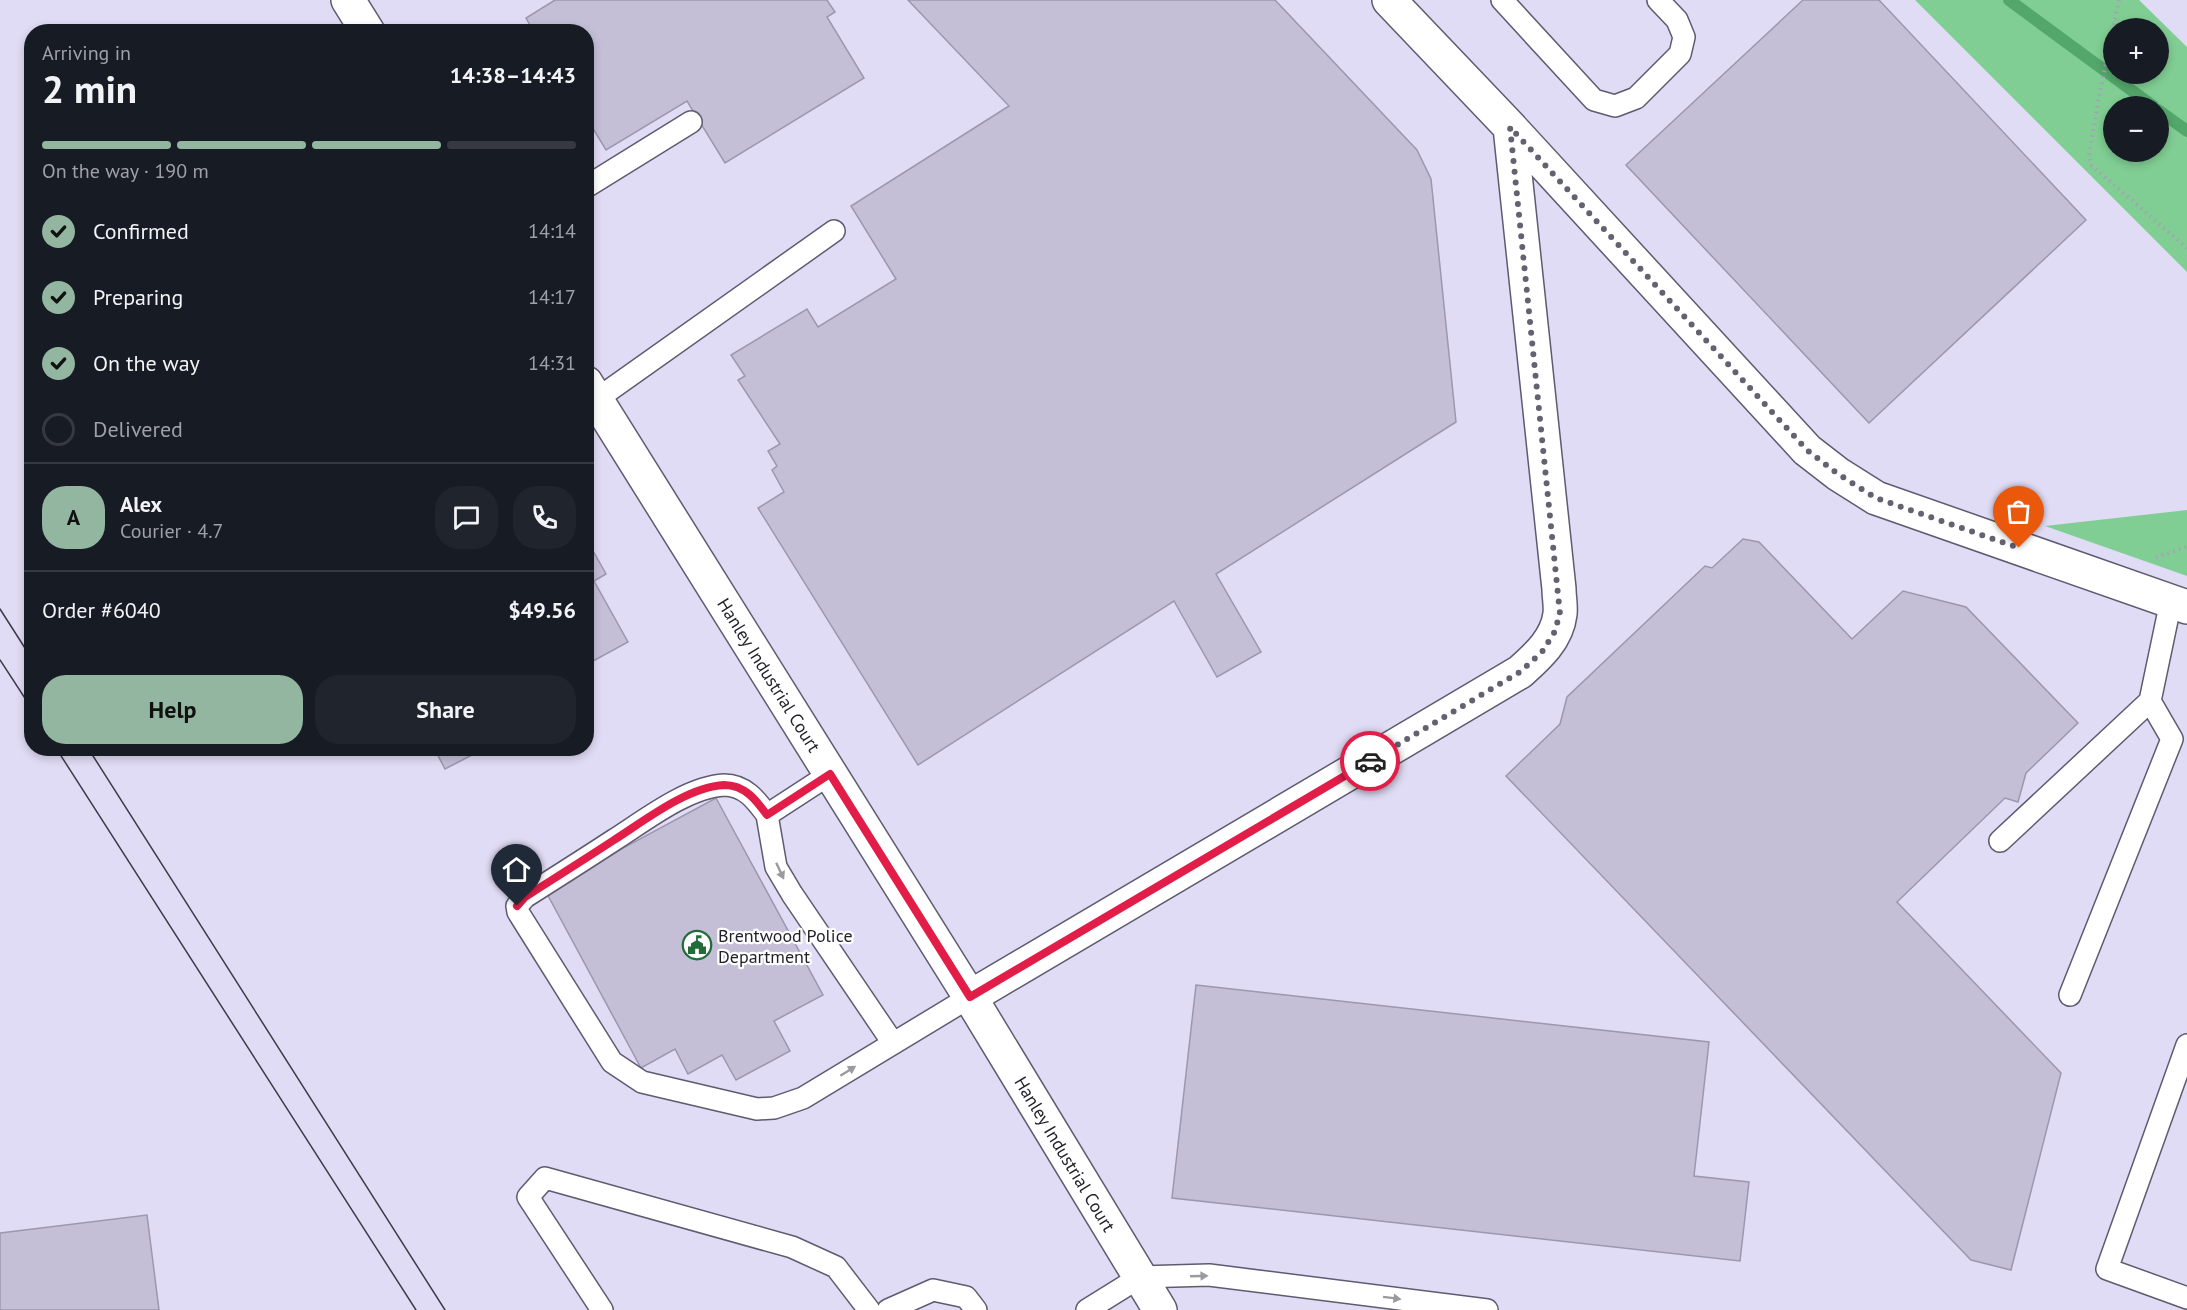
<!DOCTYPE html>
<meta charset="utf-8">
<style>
body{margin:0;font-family:"PT Sans",sans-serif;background:#20242c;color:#f1f3f6;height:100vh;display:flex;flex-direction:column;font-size:22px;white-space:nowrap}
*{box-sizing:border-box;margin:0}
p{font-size:20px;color:#9ea1a6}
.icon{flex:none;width:33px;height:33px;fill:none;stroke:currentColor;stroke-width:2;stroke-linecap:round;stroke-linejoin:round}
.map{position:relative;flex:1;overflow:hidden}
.drawer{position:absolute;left:24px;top:24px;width:570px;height:732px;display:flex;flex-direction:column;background:#171b24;border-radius:24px;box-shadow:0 3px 9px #0003}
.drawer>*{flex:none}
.fabs{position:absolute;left:2103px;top:18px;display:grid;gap:12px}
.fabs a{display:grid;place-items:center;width:66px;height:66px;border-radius:50%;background:#171b24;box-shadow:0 3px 9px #0003;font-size:30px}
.pin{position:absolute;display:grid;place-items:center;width:51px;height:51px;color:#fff;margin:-62px -26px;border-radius:50% 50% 50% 0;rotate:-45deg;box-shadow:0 0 6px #0007}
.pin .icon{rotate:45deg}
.courier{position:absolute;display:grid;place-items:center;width:60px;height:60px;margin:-30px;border:4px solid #e11d48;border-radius:50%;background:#fff;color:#222;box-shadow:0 2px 8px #0007}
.head em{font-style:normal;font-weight:700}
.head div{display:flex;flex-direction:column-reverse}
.head{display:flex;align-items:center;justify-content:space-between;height:102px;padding:0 18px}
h1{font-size:39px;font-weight:700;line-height:45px}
.bar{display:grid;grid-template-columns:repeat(4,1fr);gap:9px 6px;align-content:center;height:72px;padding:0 18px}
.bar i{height:8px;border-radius:4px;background:#363941}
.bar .active{background:#93b6a1}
.bar p{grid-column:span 4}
.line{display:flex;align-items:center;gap:15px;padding:0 18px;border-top:2px solid #363941}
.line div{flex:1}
.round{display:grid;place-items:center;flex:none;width:63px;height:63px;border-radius:24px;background:#20242c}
ol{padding:0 18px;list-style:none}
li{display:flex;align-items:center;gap:18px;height:66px}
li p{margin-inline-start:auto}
li .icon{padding:6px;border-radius:50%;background:#93b6a1;color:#111;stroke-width:4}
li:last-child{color:#9ea1a6}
li i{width:33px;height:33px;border:3px solid #363941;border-radius:50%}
.action{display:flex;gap:12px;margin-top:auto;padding:12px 18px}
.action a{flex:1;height:69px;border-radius:24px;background:#93b6a1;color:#111;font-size:24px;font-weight:700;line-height:69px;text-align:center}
.action a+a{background:#20242c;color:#f1f3f6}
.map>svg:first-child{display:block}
.green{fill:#81ce94;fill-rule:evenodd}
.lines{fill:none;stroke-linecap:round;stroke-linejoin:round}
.stream{stroke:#53a76a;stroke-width:12}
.building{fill:#c4bfd7;stroke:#9c97ae;stroke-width:1.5}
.service-casing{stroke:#5f5a6f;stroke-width:24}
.minor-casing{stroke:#5f5a6f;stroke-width:36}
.path{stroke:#a5a1b5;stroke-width:4;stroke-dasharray:1.5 4.5;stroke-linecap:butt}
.service{stroke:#fff;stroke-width:21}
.minor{stroke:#fff;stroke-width:33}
.tram{stroke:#3d3b46;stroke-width:1.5}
.oneway{fill:#9b9a9e}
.done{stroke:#646170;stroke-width:6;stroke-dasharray:0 10.8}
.route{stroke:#e11d48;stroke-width:8}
.labels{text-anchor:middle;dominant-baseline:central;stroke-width:4.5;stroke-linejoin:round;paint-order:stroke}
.street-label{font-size:18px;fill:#211f28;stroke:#fff}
.poi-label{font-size:18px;fill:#211f28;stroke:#fff;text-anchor:start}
</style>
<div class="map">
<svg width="2187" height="1310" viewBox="0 0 2187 1310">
<rect width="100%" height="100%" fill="#e1dcf5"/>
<!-- green -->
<path class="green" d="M1915 0H2139L2187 47V272ZM2114 28H2158V74H2114ZM2114 106H2158V152H2114Z
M2187 510V576L2045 526Z"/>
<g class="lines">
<!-- stream -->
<path class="stream" d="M2009 0 2153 106
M2158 110 2187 131"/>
</g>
<!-- building -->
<path class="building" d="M555 0H827L835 12 827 17 864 78 725 163 687 101 606 150 586 117V32H534L526 18Z
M908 0H1275L1417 150 1431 179 1456 422 1216 574 1261 652 1217 677 1174 601 918 765 758 508 784 492 772 470 777 466 768 451 780 444 738 380 745 376 731 355 807 309 818 327 896 279 851 206 1009 106Z
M1803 0H1879L2086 220 1869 423 1626 165Z
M1743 539 1759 542 1852 639 1903 591 1966 607 2078 723 2026 773 2018 802 2005 798 1897 902 2061 1073 2011 1270 1971 1260 1506 776 1560 724 1567 697 1705 566 1712 568Z
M587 540 606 574 594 581 628 642 586 665Z
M434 748H468L472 755 445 769Z
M716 798 823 995 774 1021 790 1051 736 1080 722 1055 688 1074 675 1049 641 1068 545 890Z
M1196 985 1709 1042 1694 1176 1749 1182 1740 1261 1172 1198Z
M147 1215 159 1310H0V1233Z"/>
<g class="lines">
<!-- service casing -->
<g class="service-casing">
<path id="service" d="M1502 0 1594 100 1615 106 1636 98 1680 54 1684 37 1677 20 1658 0
M586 187 691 122
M597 399 834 231
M830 774 767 815C756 800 745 785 724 785 687 787 644 821 614 840 585 859 555 878 525 897L517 906 518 912 612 1062 642 1082 757 1109 774 1108 803 1098 970 997
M767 815 776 867 792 894 893 1043
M2000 841 2150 701
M2070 995 2172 739 2150 701 2171 601
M2187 1045 2107 1269 2187 1298
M602 1310 528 1197 545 1178 792 1247 836 1267 869 1310
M888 1310 933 1290 966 1297 976 1310
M1087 1310 1140 1277 1209 1275 1487 1310"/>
</g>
<!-- minor casing -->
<g class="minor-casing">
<path id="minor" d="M348 0 368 32
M1389 0 1510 127 1807 450 1838 474 1876 498 2187 607
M586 383 970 997 1160 1310
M970 997 1520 672C1538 656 1557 639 1560 614 1561 606 1559 597 1559 589L1510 127"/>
</g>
<!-- path -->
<path class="path" d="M2119 0 2099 97 2089 155 2091 165 2187 248
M2156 557 2187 547"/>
<!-- service -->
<use href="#service" class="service"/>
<!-- minor -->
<use href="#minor" class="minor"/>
<!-- tram -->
<path class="tram" d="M0 609 32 659
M0 660 32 709
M56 748 416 1310
M88 748 445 1310"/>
</g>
<!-- one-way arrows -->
<defs><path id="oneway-solid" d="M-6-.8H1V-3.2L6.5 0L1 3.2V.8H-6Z" transform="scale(1.5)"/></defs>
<g class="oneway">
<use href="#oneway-solid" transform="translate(780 871) rotate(65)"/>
<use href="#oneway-solid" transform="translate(848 1071) rotate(-32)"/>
<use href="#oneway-solid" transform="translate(1199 1276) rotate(-2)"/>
<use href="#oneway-solid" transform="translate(1392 1298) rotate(7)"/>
</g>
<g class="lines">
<!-- done -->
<path class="done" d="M1370 761 1520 672 1542 652 1554 633 1560 614 1510 127 1807 450 1838 474 1876 498 2019 548"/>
<!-- route -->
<path class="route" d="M517 906 525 897C555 878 585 859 614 840 644 821 687 787 724 785 745 785 756 800 767 815L830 774 970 997 1370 761"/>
</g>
<!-- icons -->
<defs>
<g id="civic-ring" transform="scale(1.5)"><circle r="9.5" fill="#fff" stroke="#216c3a" stroke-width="1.5"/><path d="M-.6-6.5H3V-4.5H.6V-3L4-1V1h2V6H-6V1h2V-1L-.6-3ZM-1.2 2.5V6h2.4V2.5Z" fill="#216c3a"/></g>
</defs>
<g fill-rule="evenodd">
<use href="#civic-ring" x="697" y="945"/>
</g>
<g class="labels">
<!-- street labels -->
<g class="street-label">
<text transform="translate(769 675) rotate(58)">Hanley Industrial Court</text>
<text transform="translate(1065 1154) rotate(59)">Hanley Industrial Court</text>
</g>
<!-- poi labels -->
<g class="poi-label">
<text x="718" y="935">Brentwood Police<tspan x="718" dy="21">Department</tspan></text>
</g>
</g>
</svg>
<div class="fabs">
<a>+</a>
<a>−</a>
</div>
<div class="pin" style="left:2019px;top:548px;background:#ea580c"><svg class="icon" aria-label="bag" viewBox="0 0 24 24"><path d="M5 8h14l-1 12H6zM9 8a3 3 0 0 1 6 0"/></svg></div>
<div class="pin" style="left:517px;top:906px;background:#1f2937"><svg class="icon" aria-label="home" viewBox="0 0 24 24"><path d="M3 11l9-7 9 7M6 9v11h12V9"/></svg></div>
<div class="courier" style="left:1370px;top:761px"><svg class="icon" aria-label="car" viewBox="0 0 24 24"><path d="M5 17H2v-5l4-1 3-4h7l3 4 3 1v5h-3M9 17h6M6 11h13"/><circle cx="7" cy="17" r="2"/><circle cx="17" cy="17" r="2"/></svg></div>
<section class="drawer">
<div class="head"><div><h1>2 min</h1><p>Arriving in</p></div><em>14:38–14:43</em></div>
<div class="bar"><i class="active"></i><i class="active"></i><i class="active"></i><i></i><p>On the way · 190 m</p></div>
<ol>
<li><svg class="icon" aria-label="check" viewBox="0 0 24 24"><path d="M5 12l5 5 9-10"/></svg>Confirmed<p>14:14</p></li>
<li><svg class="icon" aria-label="check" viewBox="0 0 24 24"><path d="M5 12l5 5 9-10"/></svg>Preparing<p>14:17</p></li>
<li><svg class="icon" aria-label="check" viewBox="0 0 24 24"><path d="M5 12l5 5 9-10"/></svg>On the way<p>14:31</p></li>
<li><i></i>Delivered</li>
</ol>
<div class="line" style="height:108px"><b class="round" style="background:#93b6a1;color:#111">A</b><div><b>Alex</b><p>Courier · 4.7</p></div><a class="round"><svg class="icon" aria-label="chat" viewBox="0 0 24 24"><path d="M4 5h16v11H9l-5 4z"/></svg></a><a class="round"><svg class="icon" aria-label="phone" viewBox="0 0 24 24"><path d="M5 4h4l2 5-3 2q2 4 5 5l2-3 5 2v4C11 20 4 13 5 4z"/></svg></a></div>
<div class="line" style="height:78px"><div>Order #6040</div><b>$49.56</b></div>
<div class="action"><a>Help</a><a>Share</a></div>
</section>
</div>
